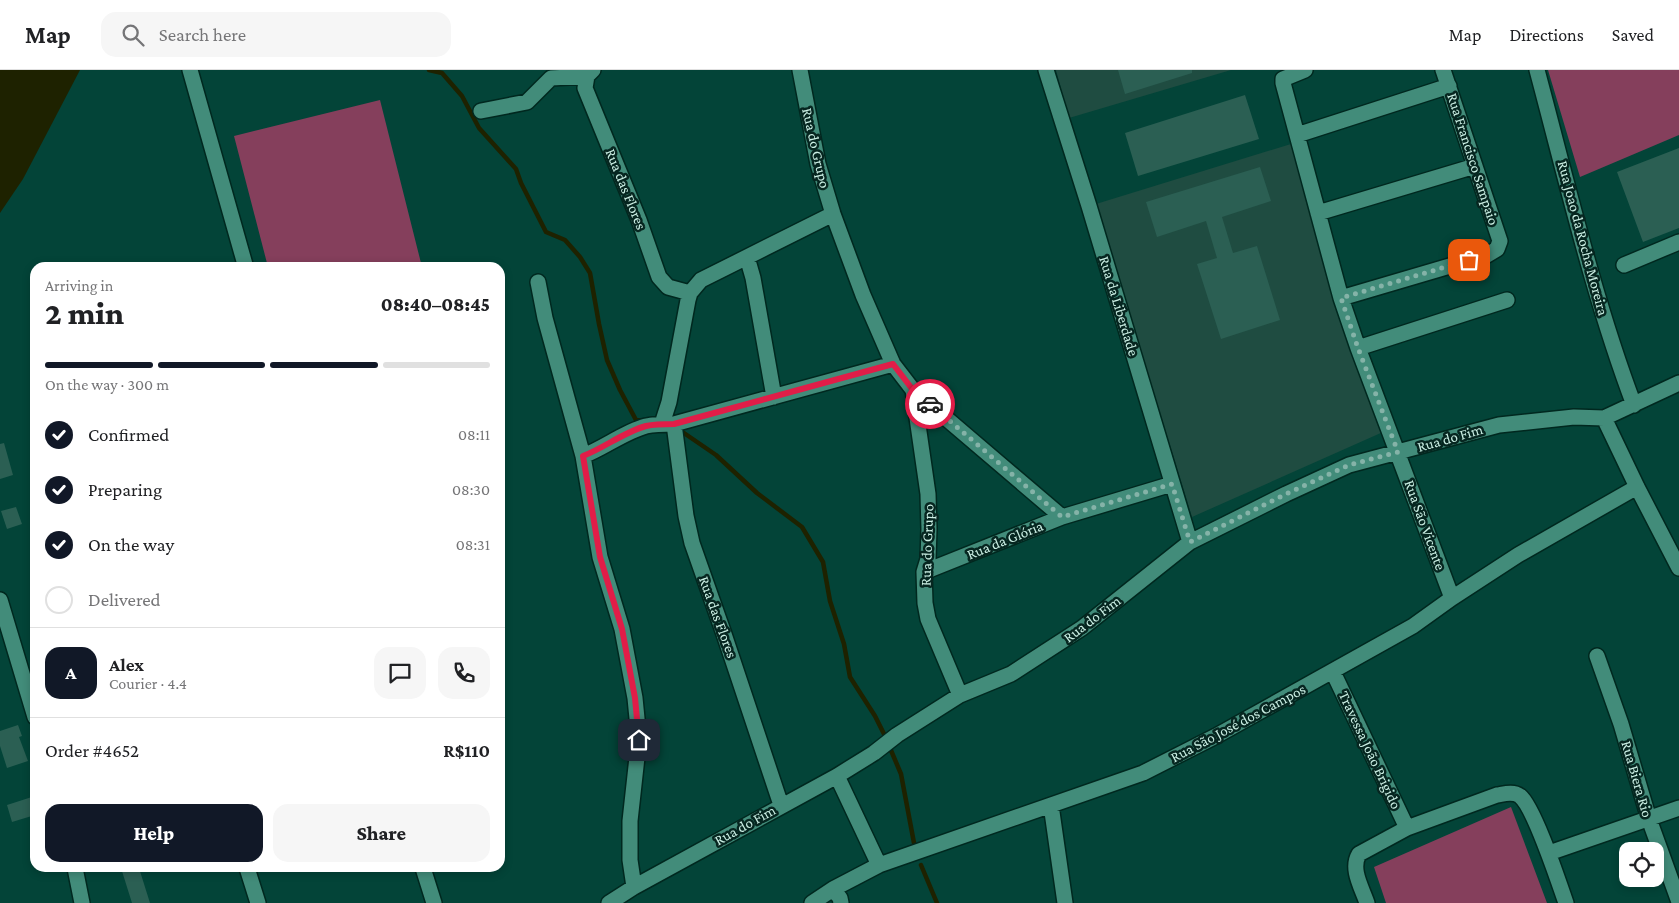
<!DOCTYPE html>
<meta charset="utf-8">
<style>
body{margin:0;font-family:"Crimson Pro",serif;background:#f6f6f6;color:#202124;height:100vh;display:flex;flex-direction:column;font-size:19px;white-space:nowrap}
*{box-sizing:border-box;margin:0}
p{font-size:16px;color:#757577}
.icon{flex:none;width:28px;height:28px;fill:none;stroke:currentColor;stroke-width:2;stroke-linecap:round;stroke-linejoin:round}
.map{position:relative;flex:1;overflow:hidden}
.panel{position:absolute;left:30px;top:192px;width:475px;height:610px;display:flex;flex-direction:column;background:#fff;border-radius:15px;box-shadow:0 2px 8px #0003}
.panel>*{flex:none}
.buttons{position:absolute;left:1619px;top:772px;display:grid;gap:10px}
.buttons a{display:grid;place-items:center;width:45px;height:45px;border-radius:10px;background:#fff;box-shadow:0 2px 8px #0003;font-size:25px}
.pin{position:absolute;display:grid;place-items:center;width:42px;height:42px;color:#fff;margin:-21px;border-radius:10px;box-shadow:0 2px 8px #0006}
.courier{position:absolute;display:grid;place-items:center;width:50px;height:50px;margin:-25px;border:4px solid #e11d48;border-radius:50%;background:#fff;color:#222;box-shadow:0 1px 6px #0007}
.headline em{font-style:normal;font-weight:800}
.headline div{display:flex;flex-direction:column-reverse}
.headline{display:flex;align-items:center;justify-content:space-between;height:85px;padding:0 15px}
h1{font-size:32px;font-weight:800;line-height:38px}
.bar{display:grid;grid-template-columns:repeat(4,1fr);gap:8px 5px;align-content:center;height:60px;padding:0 15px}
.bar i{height:6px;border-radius:4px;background:#e0e0e0}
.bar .on{background:#111827}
.bar p{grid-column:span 4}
.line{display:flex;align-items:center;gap:12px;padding:0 15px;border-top:1px solid #e0e0e0}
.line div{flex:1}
.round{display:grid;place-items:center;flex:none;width:52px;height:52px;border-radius:15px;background:#f6f6f6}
ol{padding:0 15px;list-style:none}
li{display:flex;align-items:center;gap:15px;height:55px}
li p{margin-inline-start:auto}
li .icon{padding:5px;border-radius:50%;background:#111827;color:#fff;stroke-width:4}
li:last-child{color:#757577}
li i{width:28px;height:28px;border:2px solid #e0e0e0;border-radius:50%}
.cta{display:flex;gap:10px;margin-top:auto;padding:10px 15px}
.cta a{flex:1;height:58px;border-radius:15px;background:#111827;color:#fff;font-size:20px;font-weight:800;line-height:58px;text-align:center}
.cta a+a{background:#f6f6f6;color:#202124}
header{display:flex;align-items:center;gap:30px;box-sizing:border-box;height:70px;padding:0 25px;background:#fff;border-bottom:1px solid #e0e0e0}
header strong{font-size:24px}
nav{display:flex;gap:28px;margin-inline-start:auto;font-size:18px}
.search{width:350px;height:45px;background:#f6f6f6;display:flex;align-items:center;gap:12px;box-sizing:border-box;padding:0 18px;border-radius:15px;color:#757577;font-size:19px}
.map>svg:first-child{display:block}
.built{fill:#1f4c41}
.green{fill:#853f5c}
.water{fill:#1e2200}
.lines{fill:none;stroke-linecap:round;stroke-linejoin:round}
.stream{stroke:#1e2200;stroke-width:4.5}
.building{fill:#2b5f53}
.minor-casing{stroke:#00281f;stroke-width:18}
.minor{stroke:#428c7a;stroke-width:15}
.done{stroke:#85b3a8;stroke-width:5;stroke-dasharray:0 9}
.route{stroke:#e11d48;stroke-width:6}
.labels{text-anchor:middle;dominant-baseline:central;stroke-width:5;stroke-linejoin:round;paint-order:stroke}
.street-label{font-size:15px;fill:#cbefe4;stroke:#062620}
</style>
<header>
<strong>Map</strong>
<div class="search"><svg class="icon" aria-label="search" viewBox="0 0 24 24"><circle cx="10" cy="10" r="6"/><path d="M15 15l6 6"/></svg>Search here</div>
<nav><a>Map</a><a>Directions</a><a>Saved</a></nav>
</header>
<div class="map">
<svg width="1679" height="833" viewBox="0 0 1679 833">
<rect width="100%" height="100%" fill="#034438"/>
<!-- built -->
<path class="built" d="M1056 0H1231L1069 48Z
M1291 74 1383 362 1192 447 1096 134Z"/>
<!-- green -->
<path class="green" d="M1548 0H1679V65L1580 107Z
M380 30 422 197H268L234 66Z
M1511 737 1547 833H1386L1374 797Z"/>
<!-- water -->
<path class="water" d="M0 0H80L23 109 0 143Z"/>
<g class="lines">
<!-- stream -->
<path class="stream" d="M429 0 442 3 462 26 479 58 516 99 521 113 546 162 565 170 580 187 590 203 599 254 607 290 620 320 636 350 645 351
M681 361 716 385 757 423 802 457 823 492 830 531 844 574 850 607 875 646 884 664
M890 678 901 704 914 773
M921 795 937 833"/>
</g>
<!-- building -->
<path class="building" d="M1118 0H1192V3L1125 24Z
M1245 25 1259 69 1138 106 1125 63Z
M1679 78V158L1643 172 1617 102Z
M1260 97 1271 131 1222 147 1233 183 1257 176 1280 250 1221 269 1197 194 1217 188 1206 151 1157 167 1146 132Z
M4 373 13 405 0 409V374Z
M16 437 22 454 7 459 1 441Z
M18 655 22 666 19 667 28 691 7 698 0 676V661Z
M35 726V745L12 752 7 735Z
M121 798H139L150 833H132Z"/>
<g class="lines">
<!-- minor casing -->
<g class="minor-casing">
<path id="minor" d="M190 0 246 198
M593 0 587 6 585 18 639 150 659 207 668 217 690 223
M800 0 818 94 833 144 863 225 893 294 913 320 1062 447
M1046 0 1089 136 1190 472
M1305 0 1283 9V13L1341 228
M1443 0 1500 171 1497 179 1487 185 1341 228 1358 278 1452 528
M1537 0C1567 112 1593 226 1634 335
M481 41 527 32 551 8 587 6
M1297 65 1449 16
M1318 143 1475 96
M747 187 753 208 774 327
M1624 195 1679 172
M538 212 545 248 583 386
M1358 278 1507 230
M913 320 928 424 929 459 928 489 924 502 925 533 928 549 960 625
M1604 348 1637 417 1679 498
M662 354 669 332 688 230 690 223 701 210 833 144
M674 354 686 446 692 473 724 564 781 735
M924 502 1062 447 1172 414
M0 530 35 647
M1597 586 1621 654 1649 749 1679 832
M1333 602 1407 758
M837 706 879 795
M1051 735 1065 833
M1549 783 1679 738
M75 798 82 833
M247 798 258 833
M423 798 434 833
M634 817 630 790V751L639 669 635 628 622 559 600 487 583 386C604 378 624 362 646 356 655 354 665 354 674 354L893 294
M833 819 840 828 841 833
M609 833 634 817 837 706 874 683 897 665 960 625 1011 604 1082 558 1190 472 1286 424 1349 395 1499 355 1574 347 1604 348 1679 313
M812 833 833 819 879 795 1143 703 1216 666 1413 556 1452 528 1518 485 1637 417
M1367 833C1362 818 1350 799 1359 784L1407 758 1497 725C1504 724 1513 721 1520 726 1534 737 1559 813 1566 833"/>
</g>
<!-- minor -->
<use href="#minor" class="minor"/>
</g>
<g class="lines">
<!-- done -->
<path class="done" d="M930 334 1062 447 1172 414 1190 472 1286 424 1349 395 1398 382 1358 278 1341 228 1469 190"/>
<!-- route -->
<path class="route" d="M639 670 635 628 622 559 600 487 583 386C604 378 624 362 646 356 655 354 665 354 674 354L893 294 913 320 930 334"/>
</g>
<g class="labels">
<!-- street labels -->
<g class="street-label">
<text transform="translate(816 78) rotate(77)">Rua do Grupo</text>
<text transform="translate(1473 89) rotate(72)">Rua Francisco Sampaio</text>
<text transform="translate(626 119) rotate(68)">Rua das Flores</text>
<text transform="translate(1583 168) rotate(75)">Rua Joao da Rocha Moreira</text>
<text transform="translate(1119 236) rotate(73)">Rua da Liberdade</text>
<text transform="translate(1450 368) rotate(-16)">Rua do Fim</text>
<text transform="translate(1425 455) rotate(70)">Rua São Vicente</text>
<text transform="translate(1005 470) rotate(-22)">Rua da Glória</text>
<text transform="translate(927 475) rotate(-88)">Rua do Grupo</text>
<text transform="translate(718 547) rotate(70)">Rua das Flores</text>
<text transform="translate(1092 549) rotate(-37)">Rua do Fim</text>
<text transform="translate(1238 653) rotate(-28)">Rua São José dos Campos</text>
<text transform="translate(1370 680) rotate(65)">Travessa João Brigido</text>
<text transform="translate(1637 709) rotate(74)">Rua Biera Rio</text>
<text transform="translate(745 755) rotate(-29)">Rua do Fim</text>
</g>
</g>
</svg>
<div class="buttons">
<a><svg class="icon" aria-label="locate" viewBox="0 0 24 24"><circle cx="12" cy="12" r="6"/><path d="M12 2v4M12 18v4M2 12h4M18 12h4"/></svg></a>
</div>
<div class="pin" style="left:1469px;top:190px;background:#ea580c"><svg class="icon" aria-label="bag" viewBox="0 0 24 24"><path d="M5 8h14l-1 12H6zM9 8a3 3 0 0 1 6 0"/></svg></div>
<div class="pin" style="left:639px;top:670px;background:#1f2937"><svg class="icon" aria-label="home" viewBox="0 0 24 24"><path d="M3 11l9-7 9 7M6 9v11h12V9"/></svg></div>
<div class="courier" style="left:930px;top:334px"><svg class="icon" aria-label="car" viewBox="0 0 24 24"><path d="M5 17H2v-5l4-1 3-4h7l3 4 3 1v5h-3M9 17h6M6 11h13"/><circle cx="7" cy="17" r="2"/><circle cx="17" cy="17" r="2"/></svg></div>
<section class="panel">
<div class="headline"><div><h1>2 min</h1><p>Arriving in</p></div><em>08:40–08:45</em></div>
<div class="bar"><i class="on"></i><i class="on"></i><i class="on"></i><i></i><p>On the way · 300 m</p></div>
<ol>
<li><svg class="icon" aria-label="check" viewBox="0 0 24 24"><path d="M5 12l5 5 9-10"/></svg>Confirmed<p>08:11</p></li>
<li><svg class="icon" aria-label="check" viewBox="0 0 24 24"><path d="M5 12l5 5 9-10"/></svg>Preparing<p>08:30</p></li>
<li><svg class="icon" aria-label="check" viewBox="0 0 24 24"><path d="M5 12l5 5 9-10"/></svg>On the way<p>08:31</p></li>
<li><i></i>Delivered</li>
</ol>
<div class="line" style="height:90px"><b class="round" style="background:#111827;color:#fff">A</b><div><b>Alex</b><p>Courier · 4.4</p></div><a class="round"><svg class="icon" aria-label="chat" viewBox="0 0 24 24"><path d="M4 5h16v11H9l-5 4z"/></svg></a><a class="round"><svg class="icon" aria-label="phone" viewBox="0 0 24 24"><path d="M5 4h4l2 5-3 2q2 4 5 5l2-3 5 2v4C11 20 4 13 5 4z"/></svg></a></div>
<div class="line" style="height:65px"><div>Order #4652</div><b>R$110</b></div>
<div class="cta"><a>Help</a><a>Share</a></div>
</section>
</div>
